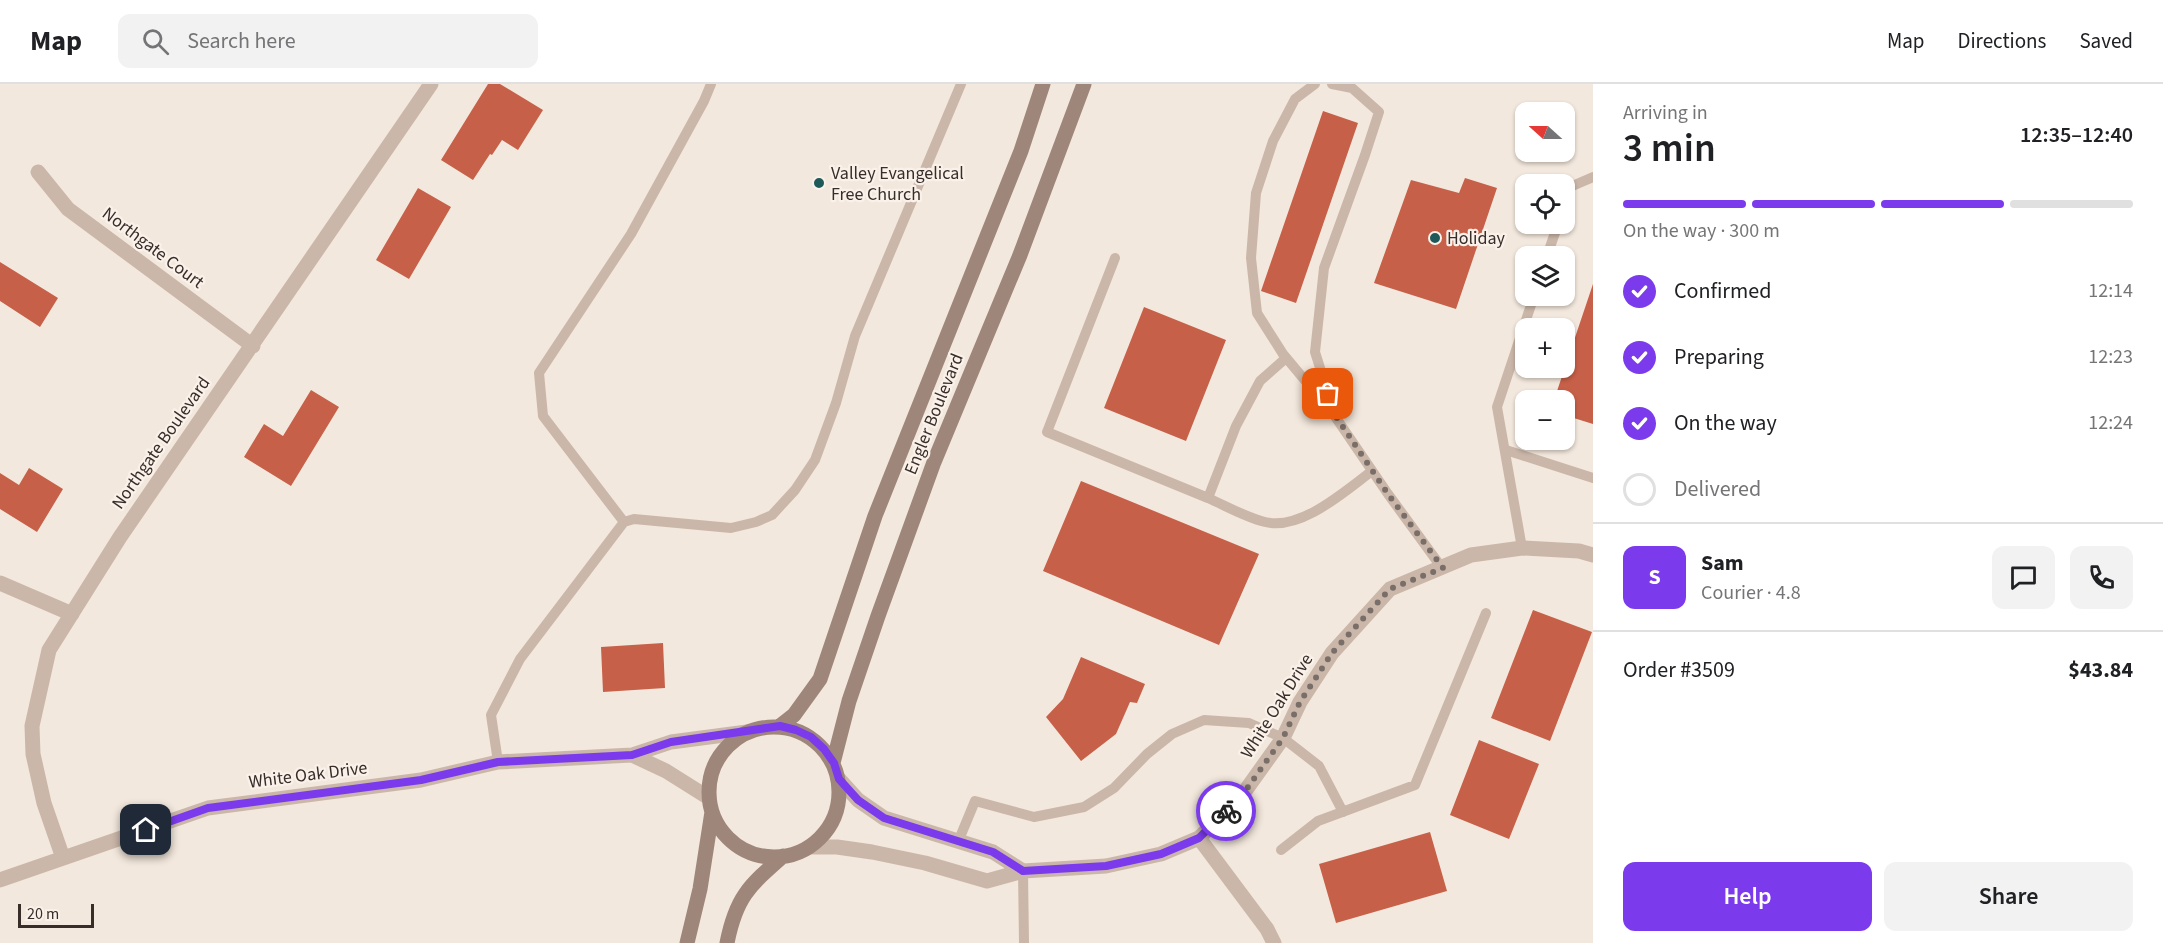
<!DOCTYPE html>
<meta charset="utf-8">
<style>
body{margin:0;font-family:"Source Sans 3",sans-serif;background:#f2f2f2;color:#202124;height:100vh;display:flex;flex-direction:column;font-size:22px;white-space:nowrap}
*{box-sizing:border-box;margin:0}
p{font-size:20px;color:#757577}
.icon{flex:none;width:33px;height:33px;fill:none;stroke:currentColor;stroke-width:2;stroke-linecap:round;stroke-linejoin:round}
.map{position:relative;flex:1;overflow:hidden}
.side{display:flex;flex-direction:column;background:#fff;width:570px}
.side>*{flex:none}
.needle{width:39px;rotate:291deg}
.fabs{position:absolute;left:1515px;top:18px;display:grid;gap:12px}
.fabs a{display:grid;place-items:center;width:60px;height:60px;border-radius:12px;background:#fff;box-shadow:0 2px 4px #0004;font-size:30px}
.scale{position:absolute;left:18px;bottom:15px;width:76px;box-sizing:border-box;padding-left:6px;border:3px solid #382d29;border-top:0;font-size:16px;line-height:21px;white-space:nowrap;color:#382d29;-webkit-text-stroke:4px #faf2ea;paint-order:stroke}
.pin{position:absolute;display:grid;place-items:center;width:51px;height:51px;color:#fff;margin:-26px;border-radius:12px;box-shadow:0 3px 9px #0006}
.courier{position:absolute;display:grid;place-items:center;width:60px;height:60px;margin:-30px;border:4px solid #7c3aed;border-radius:50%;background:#fff;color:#222;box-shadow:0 2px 8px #0007}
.overview em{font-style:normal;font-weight:600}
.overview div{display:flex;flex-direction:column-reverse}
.overview{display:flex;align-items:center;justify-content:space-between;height:102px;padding:0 30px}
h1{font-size:39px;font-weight:600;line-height:45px}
.bar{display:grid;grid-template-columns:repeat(4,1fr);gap:9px 6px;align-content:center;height:72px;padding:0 30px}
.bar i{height:8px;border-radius:4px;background:#e0e0e0}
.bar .selected{background:#7c3aed}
.bar p{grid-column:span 4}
.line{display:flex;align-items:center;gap:15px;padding:0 30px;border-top:2px solid #e0e0e0}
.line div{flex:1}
.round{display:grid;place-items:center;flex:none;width:63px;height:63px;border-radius:12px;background:#f2f2f2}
ol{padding:0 30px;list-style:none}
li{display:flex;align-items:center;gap:18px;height:66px}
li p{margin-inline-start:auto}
li .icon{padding:6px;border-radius:50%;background:#7c3aed;color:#fff;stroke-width:4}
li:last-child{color:#757577}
li i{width:33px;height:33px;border:3px solid #e0e0e0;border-radius:50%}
.action{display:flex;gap:12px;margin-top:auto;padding:12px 30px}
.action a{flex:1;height:69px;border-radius:12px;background:#7c3aed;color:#fff;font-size:24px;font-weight:600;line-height:69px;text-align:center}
.action a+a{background:#f2f2f2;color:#202124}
header{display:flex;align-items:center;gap:36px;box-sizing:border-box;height:84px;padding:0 30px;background:#fff;border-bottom:2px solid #e0e0e0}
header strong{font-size:28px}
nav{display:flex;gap:33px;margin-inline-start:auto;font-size:21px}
.search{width:420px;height:54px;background:#f2f2f2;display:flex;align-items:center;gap:15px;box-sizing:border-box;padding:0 21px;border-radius:12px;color:#757577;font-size:22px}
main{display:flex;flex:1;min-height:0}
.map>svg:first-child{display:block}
.building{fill:#c76048}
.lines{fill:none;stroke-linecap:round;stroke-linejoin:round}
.service{stroke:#cbb7a9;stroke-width:10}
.minor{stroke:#cbb7a9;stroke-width:15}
.secondary{stroke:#9f867a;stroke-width:15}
.done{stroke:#796e68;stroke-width:6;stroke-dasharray:0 10.8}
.route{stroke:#7c3aed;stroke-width:8}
.poi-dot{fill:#1e595a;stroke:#faf2ea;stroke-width:2}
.labels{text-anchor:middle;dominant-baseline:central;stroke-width:4.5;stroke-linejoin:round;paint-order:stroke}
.poi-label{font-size:18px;fill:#382d29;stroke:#faf2ea;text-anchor:start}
.street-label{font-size:18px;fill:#382d29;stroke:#faf2ea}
</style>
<header>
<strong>Map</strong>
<div class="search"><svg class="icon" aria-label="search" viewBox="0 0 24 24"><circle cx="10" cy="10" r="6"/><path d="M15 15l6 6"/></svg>Search here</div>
<nav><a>Map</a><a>Directions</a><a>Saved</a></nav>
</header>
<main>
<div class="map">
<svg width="1593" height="859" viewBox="0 0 1593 859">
<rect width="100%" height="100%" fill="#f3e8dd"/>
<!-- building -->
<path class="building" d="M488 0H500L543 26 518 66 502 56 492 71 490 70 473 96 441 76Z
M1323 27 1358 39 1296 219 1261 207Z
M1465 94 1497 104 1456 225 1374 199 1411 96 1459 109Z
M418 104 451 123 409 195 376 176Z
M0 178 58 214 40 243 0 217Z
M1593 200V340L1564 331V316H1554Z
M1144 223 1226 256 1186 357 1104 324Z
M311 306 339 323 291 402 244 373 264 340 283 352Z
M29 384 63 405 37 448 0 425V389L19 401Z
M1081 397 1259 470 1219 561 1043 487Z
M1533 526 1592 548 1550 657 1491 634Z
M663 559 665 604 603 608 601 563Z
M1081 573 1145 600 1137 619 1130 618 1116 650 1081 677 1046 633 1063 615Z
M1479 656 1539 680 1509 755 1450 731Z
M1430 748 1447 807 1336 839 1319 780Z"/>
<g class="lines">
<!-- service -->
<path class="service" d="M1315 0 1295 15 1273 57 1256 109 1251 174 1257 229 1283 270 1334 331 1388 410 1442 484
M1332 0 1352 4 1379 28 1365 71 1324 184 1315 268 1333 325
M1564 120 1570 103 1593 93
M1547 172 1558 140
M1115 174 1047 348 1208 414
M1286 274 1260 297 1236 342 1208 414C1226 422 1245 433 1265 438 1301 447 1345 407 1372 387
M1506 366 1593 394
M624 438 543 332 539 289 631 150 704 17 711 0
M1522 464 1497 323 1534 212
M498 678 491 631 520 575 624 438 634 435 731 444 756 438 772 431 795 406 815 376 836 319 855 252 961 0
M958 758 975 717 1034 733 1084 723 1114 704 1147 670 1172 650 1204 636 1249 639 1283 654 1319 682 1343 728
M1281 766 1318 737 1415 701 1486 529
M1023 787 1024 859"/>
<!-- minor -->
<path class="minor" d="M38 88 68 125 253 262
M0 499 72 530
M632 671 666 687 709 714
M839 695 858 716 884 734 993 768 1023 787
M1199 754 1267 845 1274 859
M809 763H837L872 768 925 779 987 797 1023 787 1106 782 1161 770 1199 754 1243 710 1283 654 1300 618 1332 569 1390 505 1471 471 1522 464 1579 467 1593 471
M63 774 44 719 33 670 32 642 49 566 120 453 431 0
M0 796 208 724 421 696 498 678 632 671 671 658 747 648"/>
<!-- secondary -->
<path class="secondary" d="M780 642 794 631 820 595 875 432 1021 67 1043 0
M709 708a65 65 0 1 1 130 0a65 65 0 1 1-130 0Z
M833 679 849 617 878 532 934 378 1020 171 1084 0
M687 859 700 805 712 728
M727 859C736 813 749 802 783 772"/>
</g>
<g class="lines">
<!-- done -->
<path class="done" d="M1226 727 1243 710 1283 654 1300 618 1332 569 1390 505 1443 484 1388 410 1335 331 1328 310"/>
<!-- route -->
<path class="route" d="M146 746 208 724 421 696 498 678 632 671 671 658 780 642 796 646 811 653 824 665 834 679 839 695 858 716 884 734 993 768 1023 787 1106 782 1161 770 1199 754 1226 727"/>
</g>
<!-- markers -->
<g class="poi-dot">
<circle cx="819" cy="99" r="6"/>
<circle cx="1435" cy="154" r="6"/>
</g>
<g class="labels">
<!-- poi labels -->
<g class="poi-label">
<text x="831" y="89">Valley Evangelical<tspan x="831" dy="21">Free Church</tspan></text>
<text x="1447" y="154">Holiday</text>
</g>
<!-- street labels -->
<g class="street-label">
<text transform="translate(153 164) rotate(37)">Northgate Court</text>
<text transform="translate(934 330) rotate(-68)">Engler Boulevard</text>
<text transform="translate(161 359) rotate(-55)">Northgate Boulevard</text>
<text transform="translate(1277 622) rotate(-58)">White Oak Drive</text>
<text transform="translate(308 691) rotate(-7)">White Oak Drive</text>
</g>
</g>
</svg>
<div class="fabs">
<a><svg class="needle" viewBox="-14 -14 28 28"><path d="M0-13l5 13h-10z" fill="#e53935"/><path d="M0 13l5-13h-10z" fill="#757577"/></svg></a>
<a><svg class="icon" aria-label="locate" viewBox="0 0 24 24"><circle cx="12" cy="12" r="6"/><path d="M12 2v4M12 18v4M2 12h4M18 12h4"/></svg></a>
<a><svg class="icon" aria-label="layers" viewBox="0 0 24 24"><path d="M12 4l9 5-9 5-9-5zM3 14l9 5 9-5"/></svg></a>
<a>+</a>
<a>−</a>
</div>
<div class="scale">20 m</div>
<div class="pin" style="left:1328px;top:310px;background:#ea580c"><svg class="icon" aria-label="bag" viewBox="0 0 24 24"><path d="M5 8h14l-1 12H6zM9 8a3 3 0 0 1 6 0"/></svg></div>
<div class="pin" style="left:146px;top:746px;background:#1f2937"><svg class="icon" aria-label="home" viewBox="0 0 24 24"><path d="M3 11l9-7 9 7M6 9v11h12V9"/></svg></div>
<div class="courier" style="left:1226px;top:727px"><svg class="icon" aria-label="bike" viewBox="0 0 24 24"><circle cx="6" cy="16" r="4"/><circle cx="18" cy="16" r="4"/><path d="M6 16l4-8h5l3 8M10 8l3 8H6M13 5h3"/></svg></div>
</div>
<section class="side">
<div class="overview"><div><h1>3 min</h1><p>Arriving in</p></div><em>12:35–12:40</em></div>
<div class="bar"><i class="selected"></i><i class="selected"></i><i class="selected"></i><i></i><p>On the way · 300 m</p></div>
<ol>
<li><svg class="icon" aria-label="check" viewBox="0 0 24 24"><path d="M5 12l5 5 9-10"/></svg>Confirmed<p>12:14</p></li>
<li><svg class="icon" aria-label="check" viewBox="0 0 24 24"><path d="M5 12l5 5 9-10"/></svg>Preparing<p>12:23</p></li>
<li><svg class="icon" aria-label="check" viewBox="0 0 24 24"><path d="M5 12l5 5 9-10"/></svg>On the way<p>12:24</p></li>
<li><i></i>Delivered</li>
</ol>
<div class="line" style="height:108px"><b class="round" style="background:#7c3aed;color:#fff">S</b><div><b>Sam</b><p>Courier · 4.8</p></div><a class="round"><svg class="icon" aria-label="chat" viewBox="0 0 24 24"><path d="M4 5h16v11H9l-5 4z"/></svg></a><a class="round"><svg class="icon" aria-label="phone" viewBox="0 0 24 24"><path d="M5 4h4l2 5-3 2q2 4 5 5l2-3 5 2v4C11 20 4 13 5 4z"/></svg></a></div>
<div class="line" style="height:78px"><div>Order #3509</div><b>$43.84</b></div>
<div class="action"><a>Help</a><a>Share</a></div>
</section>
</main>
